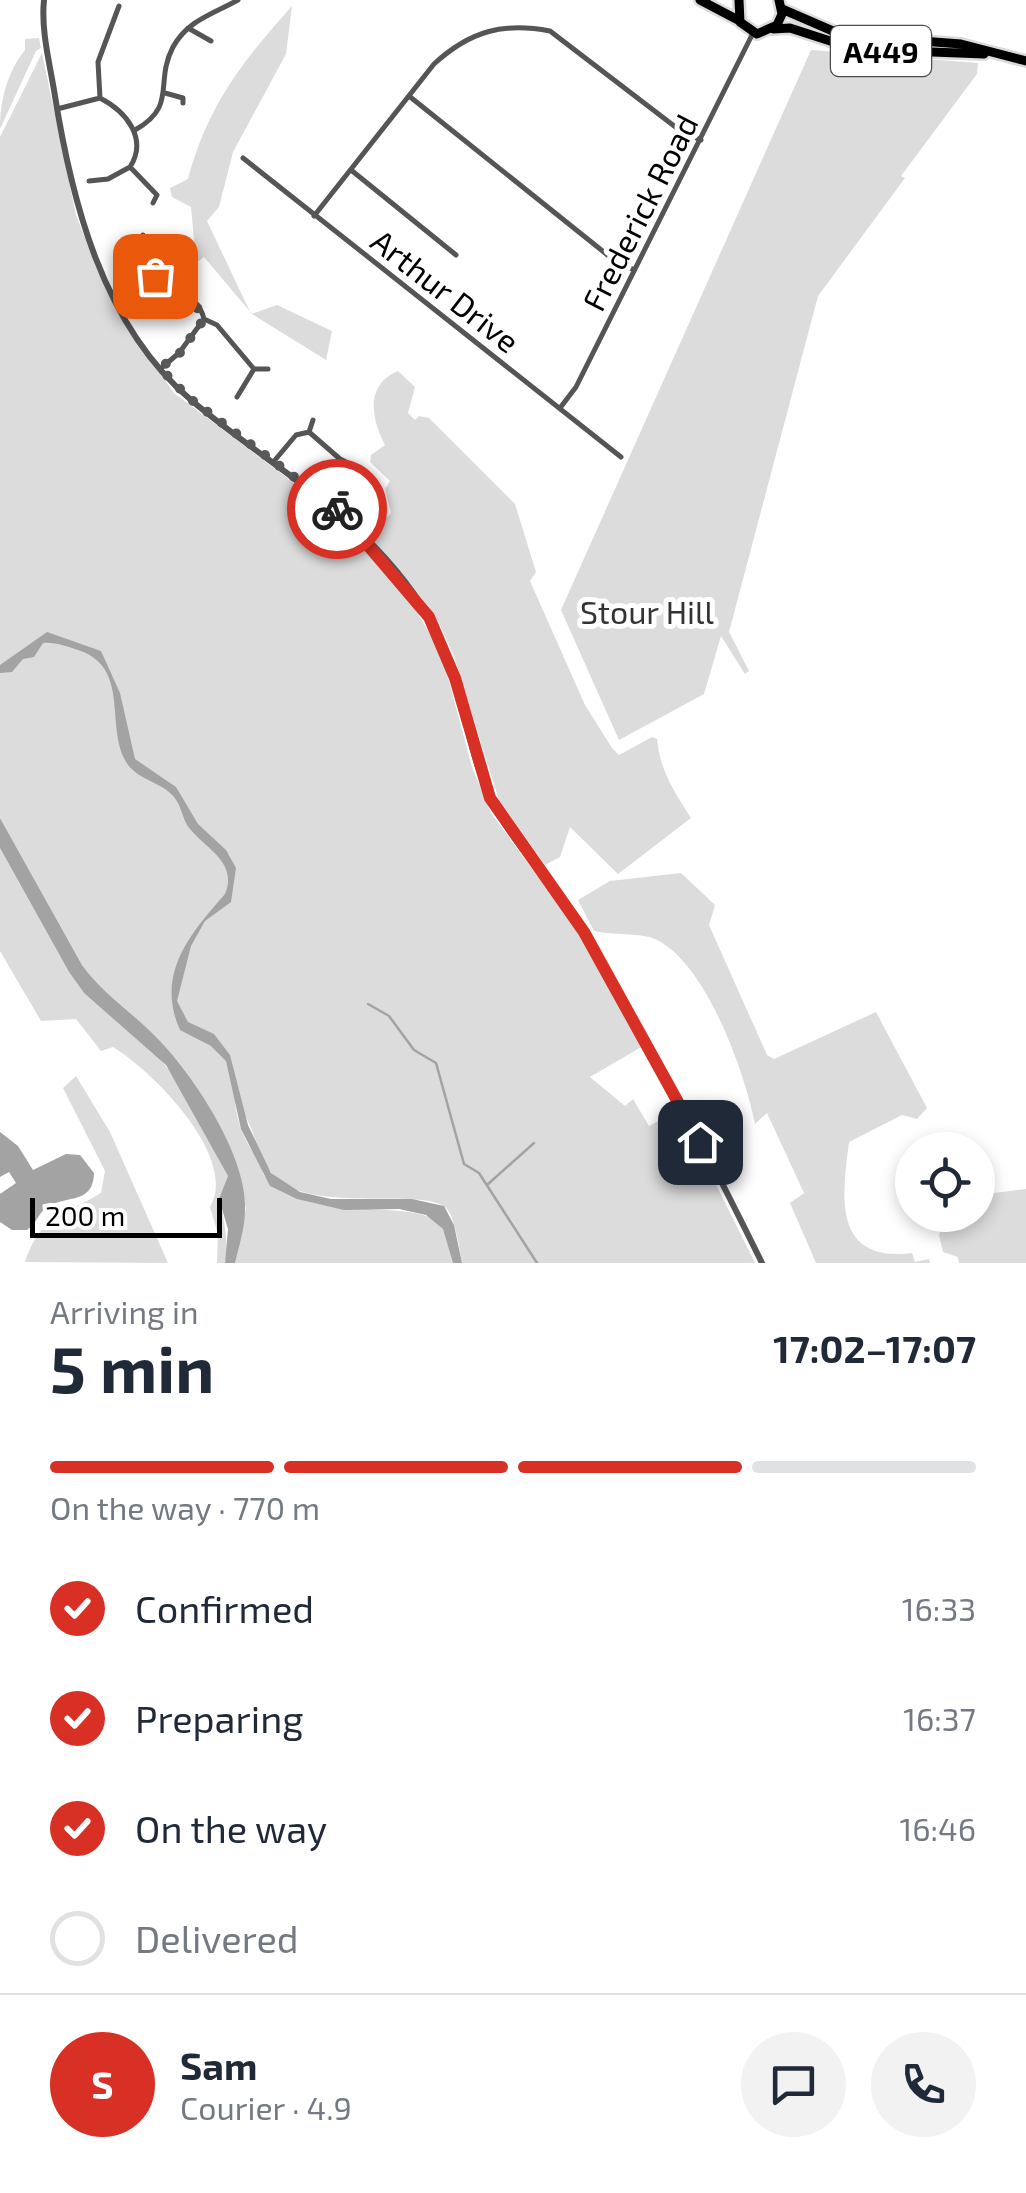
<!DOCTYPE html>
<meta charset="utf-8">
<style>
body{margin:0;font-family:"Exo 2",sans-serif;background:#f2f2f3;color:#1f2937;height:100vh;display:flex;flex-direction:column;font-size:38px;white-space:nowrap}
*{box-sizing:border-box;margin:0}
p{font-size:32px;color:#747a83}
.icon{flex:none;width:55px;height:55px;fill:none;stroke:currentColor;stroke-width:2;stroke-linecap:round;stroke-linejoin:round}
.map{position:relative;height:1263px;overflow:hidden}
.drawer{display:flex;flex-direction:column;background:#fff;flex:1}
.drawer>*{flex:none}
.controls{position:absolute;left:895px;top:1132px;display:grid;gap:20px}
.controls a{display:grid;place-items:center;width:100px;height:100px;border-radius:50%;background:#fff;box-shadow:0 5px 15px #0003;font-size:50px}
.scale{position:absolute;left:30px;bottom:25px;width:192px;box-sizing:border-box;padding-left:10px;border:5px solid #000;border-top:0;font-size:28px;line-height:35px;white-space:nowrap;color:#000;-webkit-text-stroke:8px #fff;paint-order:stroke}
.pin{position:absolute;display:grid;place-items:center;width:85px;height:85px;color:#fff;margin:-42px;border-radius:20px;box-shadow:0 5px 15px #0006}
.courier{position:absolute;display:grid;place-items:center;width:100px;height:100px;margin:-50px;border:8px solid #d93025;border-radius:50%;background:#fff;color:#222;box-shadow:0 2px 12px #0007}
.head em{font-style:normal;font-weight:700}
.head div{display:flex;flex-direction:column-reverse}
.head{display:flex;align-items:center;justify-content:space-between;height:170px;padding:0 50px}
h1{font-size:65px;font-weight:700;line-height:75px}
.bar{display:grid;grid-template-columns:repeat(4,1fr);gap:15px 10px;align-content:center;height:120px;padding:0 50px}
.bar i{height:12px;border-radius:8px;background:#e0e1e3}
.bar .on{background:#d93025}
.bar p{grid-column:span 4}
.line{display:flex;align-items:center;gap:25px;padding:0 50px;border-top:2px solid #e0e1e3}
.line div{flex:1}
.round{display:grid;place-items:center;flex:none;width:105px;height:105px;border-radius:52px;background:#f2f2f3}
ol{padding:0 50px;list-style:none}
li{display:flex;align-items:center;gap:30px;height:110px}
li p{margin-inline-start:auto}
li .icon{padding:10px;border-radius:50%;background:#d93025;color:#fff;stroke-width:4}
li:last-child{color:#747a83}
li i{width:55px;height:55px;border:5px solid #e0e1e3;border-radius:50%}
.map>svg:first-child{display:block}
.green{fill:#dcdcdc}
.water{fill:#a3a3a3}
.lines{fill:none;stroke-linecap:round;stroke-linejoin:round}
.stream{stroke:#a3a3a3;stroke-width:2.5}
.trunk-casing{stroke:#dbdbdb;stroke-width:14}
.minor{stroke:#555;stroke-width:5}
.tertiary{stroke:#555;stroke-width:6}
.trunk{stroke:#000;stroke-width:9}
.done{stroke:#595959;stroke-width:10;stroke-dasharray:0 18}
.route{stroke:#d93025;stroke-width:12}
.labels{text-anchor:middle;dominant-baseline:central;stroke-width:10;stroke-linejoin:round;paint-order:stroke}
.shield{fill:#fff;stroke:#4c4c4c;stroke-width:2.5}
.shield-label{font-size:30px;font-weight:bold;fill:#000}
.street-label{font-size:32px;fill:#000;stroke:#fff}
.park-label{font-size:32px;fill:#333;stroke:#fff}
</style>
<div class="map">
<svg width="1026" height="1263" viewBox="0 0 1026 1263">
<rect width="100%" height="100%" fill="#fff"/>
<!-- green -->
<path class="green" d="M292 6 286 54 233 152 219 207 207 221 251 314 277 305 332 331 326 360 252 314 204 257 196 263 191 207 172 197 170 188 188 179C208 105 242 62 292 6Z
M39 38 41 48 36 51 0 129C0 99 8 71 25 50V39Z
M811 50 978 63 977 74 901 176 905 178 818 296 729 632 749 671 745 674 721 636 704 694 619 740 561 610Z
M42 53 76 215 97 269 131 332 174 393 335 514 406 593 442 655 472 767 491 813 580 934 643 1046 590 1077 625 1106 633 1099 649 1126 679 1110 755 1263H462C460 1252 455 1214 445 1207 421 1189 331 1210 286 1185 256 1169 257 1123 235 1101 236 1120 245 1143 257 1157 261 1162 261 1172 266 1178 311 1227 418 1195 441 1226 447 1234 450 1253 453 1263H235L246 1208 232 1152 163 1044 94 982 82 965 0 818V137Z
M398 371 415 387 408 413 415 420 419 416 429 418 515 504 536 572 530 581 585 705 612 748 619 755 652 737 657 739C660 771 674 791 691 818L618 874 570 827 560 857 545 865 499 800 454 656 438 621 369 536 391 513 385 489 390 481 370 462 371 455 385 445C371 418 365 385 398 371Z
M0 848 69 972 84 993 159 1057 183 1090 228 1176C214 1213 231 1223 225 1263H217L218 1234 210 1207C239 1158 154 1072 113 1047L101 1051 76 1019 41 1021 0 951Z
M681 873 715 905 709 925 767 1055 774 1059 876 1012 927 1108 917 1119 902 1115 849 1142C842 1196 832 1263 912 1253L915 1262 929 1259 930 1263H816L790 1203 804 1193 767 1113 755 1124C745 1073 706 962 655 939 643 933 611 935 594 931L578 900 610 881Z
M76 1076 110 1132 168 1263 25 1262C41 1215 62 1216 101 1193L105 1171 63 1088Z
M1026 1189V1263H959L958 1257 943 1252 939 1235 945 1215H978V1195Z"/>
<!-- water -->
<path class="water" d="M47 632 101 651 120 693 135 759 176 787 198 824 226 850 236 868 231 902 205 921 191 946 177 1001 188 1022 214 1034 230 1055 248 1125 271 1173 300 1192 331 1199H412L444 1206 454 1225 462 1263H453L443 1229 426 1215 399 1209 344 1210 297 1199 270 1186 241 1129 226 1061 211 1046 180 1030C155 974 190 934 225 894 239 861 202 847 187 825 182 816 181 805 174 797 161 781 135 780 125 760 106 724 129 669 81 651 68 647 56 642 43 643L34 657 23 659 12 672 0 673V665Z
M0 818 82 965C102 993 130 1011 154 1035 191 1071 248 1156 245 1210 245 1227 239 1246 235 1263H225L228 1229 219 1199 228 1176 166 1065 84 993 69 972 0 848Z
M0 1132 18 1146 33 1170 66 1154 80 1155 94 1173C93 1207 63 1193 44 1210 37 1216 36 1224 27 1230H12L0 1222V1194L16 1183 9 1172 0 1177Z"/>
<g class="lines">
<!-- stream -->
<path class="stream" d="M368 1004 389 1016 414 1050 436 1063 464 1164 479 1173 537 1263
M487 1185 534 1143"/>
<!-- trunk casing -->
<g class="trunk-casing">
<path id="trunk" d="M700 0 738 20
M739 0 740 22 757 34 777 25 782 14 779 0
M782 9 842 35 961 44 1026 61
M773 29 790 28 855 49 984 54"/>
</g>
<!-- minor -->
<path class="minor" d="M188 28 211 41
M165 93 183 98V103
M409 96 610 257 634 270
M100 98 98 62 119 6
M57 109 100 98C127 112 148 139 130 167L108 179 89 181
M135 130C178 106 154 83 173 47 188 20 213 14 238 0
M243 158 621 457
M131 168 157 195 153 203
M351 170 456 255
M314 216 434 64C470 31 503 22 550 31L682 132 701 140
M143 235C139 291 195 280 204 319L179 353 160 369
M130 241 143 243
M204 319 217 325 254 369 237 397
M254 369H268
M560 408 576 387 753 33
M309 432 313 420
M275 460 296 435 309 432 340 459 360 469"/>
<!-- tertiary -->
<path class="tertiary" d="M44 0C41 30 49 60 54 90 71 199 102 325 191 400 276 472 369 516 429 617 463 674 463 743 492 802 516 849 556 886 583 931 648 1039 707 1151 762 1263"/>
<!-- trunk -->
<use href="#trunk" class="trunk"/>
</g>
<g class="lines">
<!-- done -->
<path class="done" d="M155 276 193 301 204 319 179 354 160 368 189 398 337 509"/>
<!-- route -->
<path class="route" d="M337 509 429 617 455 678 490 798 584 932 700 1142"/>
</g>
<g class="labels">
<!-- shield labels -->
<rect class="shield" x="831" y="26" width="100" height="50" rx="8"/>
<g class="shield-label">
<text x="881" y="51">A449</text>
</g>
<!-- street labels -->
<g class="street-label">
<text transform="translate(639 212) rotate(-63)">Frederick Road</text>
<text transform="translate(446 290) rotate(38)">Arthur Drive</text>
</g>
<!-- park labels -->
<g class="park-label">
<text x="647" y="611">Stour Hill</text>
</g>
</g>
</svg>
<div class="controls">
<a><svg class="icon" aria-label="locate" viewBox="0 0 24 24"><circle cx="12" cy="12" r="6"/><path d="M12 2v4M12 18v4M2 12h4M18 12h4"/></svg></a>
</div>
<div class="scale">200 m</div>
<div class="pin" style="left:155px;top:276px;background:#ea580c"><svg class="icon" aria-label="bag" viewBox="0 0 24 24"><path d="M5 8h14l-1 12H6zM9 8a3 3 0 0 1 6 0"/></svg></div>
<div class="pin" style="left:700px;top:1142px;background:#1f2937"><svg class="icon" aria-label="home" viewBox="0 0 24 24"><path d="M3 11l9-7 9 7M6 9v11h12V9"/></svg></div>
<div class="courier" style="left:337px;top:509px"><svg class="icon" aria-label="bike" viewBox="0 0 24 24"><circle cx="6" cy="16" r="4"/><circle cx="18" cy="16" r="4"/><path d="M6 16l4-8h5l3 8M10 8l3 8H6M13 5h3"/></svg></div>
</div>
<section class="drawer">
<div class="head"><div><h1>5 min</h1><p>Arriving in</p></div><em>17:02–17:07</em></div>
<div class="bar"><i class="on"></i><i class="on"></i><i class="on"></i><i></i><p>On the way · 770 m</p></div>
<ol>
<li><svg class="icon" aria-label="check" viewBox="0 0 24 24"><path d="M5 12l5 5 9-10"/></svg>Confirmed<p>16:33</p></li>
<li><svg class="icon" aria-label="check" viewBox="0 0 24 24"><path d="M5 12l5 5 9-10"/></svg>Preparing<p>16:37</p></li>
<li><svg class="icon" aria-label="check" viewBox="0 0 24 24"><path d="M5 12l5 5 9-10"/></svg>On the way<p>16:46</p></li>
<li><i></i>Delivered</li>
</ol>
<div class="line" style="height:180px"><b class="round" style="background:#d93025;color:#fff">S</b><div><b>Sam</b><p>Courier · 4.9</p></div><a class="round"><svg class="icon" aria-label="chat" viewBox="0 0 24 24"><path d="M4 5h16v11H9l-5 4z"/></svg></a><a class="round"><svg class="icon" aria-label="phone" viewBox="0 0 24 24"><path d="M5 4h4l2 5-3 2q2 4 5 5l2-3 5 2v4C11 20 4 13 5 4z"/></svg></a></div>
</section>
